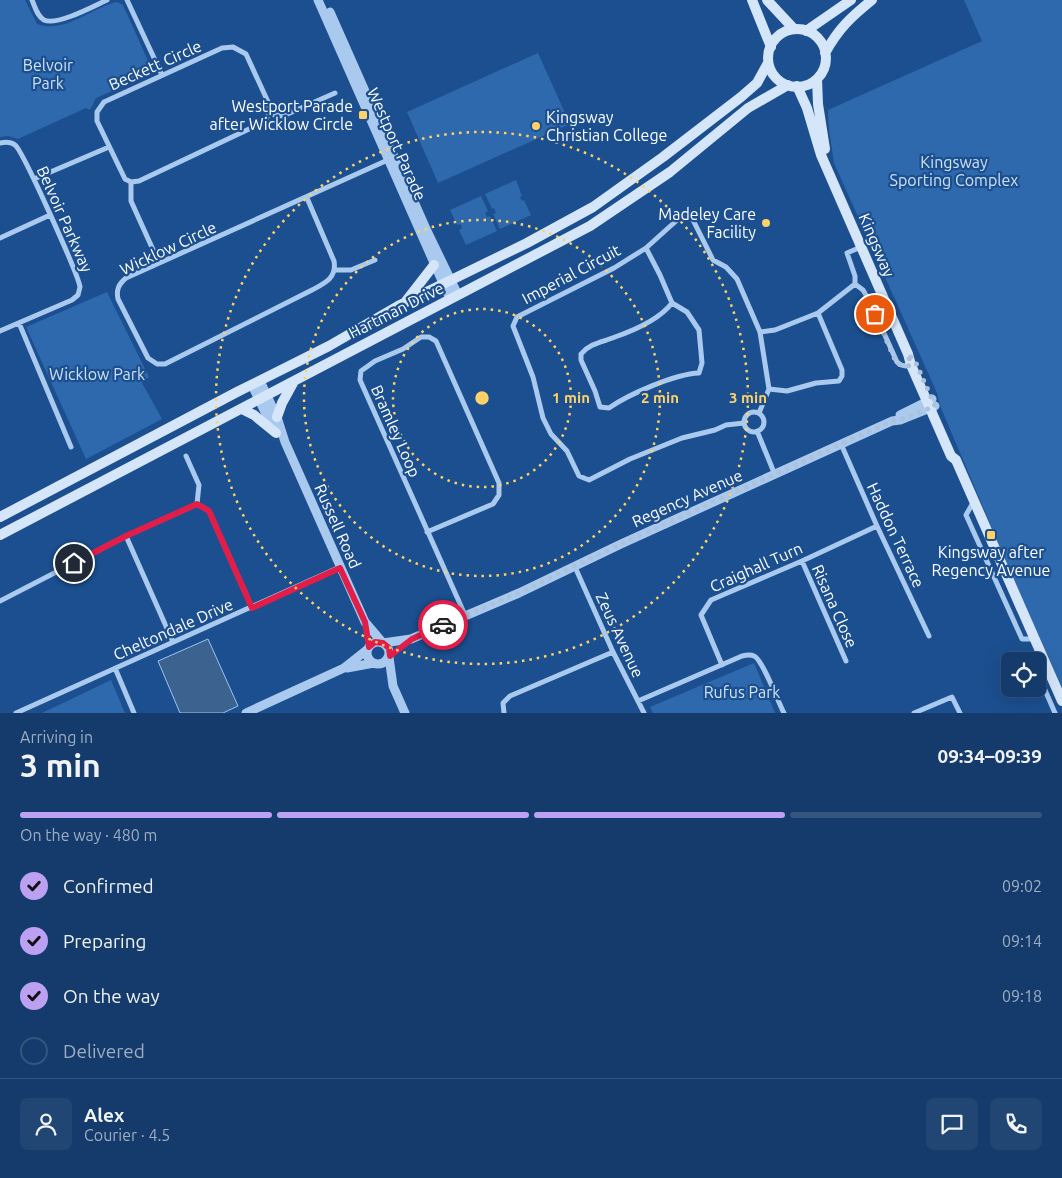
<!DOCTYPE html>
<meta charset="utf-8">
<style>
body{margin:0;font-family:Ubuntu,sans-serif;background:#214673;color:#f1f3f6;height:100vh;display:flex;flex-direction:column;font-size:19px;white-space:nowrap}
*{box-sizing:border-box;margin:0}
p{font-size:16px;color:#9dadc1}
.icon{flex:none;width:28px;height:28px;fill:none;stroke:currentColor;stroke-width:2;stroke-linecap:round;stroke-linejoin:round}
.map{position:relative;height:713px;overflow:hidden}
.side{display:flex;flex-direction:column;background:#143b6b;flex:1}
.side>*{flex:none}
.buttons{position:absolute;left:1001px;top:652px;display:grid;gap:10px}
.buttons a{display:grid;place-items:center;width:45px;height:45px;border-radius:8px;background:#143b6b;box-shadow:0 5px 20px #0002,0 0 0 1px #33557e;font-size:25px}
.pin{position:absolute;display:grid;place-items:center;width:42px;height:42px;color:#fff;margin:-21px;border:2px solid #fff;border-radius:50%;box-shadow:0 1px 5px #0007}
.courier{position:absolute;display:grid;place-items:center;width:50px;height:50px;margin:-25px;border:4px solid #e11d48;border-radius:50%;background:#fff;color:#222;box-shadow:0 1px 6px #0007}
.overview em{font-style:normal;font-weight:700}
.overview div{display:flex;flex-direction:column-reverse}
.overview{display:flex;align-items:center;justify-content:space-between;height:85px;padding:0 20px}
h1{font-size:32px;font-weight:700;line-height:38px}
.bar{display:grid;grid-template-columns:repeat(4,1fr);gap:8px 5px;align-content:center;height:60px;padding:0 20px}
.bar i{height:6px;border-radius:4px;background:#33557e}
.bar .current{background:#bca0f2}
.bar p{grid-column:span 4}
.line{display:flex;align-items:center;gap:12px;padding:0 20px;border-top:1px solid #33557e}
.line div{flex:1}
.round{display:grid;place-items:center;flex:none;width:52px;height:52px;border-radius:8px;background:#214673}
ol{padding:0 20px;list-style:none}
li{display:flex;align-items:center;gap:15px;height:55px}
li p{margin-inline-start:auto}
li .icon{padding:5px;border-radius:50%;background:#bca0f2;color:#111;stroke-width:4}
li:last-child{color:#9dadc1}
li i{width:28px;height:28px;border:2px solid #33557e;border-radius:50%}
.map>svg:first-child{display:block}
.green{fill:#2e69ad}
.water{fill:#3c6290;stroke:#9cc4f0}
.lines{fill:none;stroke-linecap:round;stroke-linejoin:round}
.minor{stroke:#a9c9ee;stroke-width:5}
.tertiary{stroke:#a9c9ee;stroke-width:9}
.secondary{stroke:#d6e6fa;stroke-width:10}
.done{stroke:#afc1d8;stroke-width:5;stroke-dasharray:0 9}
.route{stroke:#e11d48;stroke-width:6}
.ring{fill:none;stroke:#ffd166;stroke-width:2.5;stroke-dasharray:2.5 5}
.poi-dot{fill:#ffd166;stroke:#1b4f8f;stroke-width:2}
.labels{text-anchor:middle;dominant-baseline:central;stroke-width:4.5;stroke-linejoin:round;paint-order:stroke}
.park-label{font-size:16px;fill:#cfe3fa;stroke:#1b4f8f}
.street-label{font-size:16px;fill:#fff;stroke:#1b4f8f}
.poi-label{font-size:16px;fill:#fff;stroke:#1b4f8f;text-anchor:end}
.centre{fill:#ffd166;stroke:#1b4f8f;stroke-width:2.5}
.ring-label{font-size:15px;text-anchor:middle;font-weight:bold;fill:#ffd166;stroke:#1b4f8f;stroke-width:4.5;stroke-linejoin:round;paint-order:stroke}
</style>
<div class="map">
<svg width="1062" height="713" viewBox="0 0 1062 713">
<rect width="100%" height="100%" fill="#1b4f8f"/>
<!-- green -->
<path class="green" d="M0 0H25L37 24C64 34 91 8 117 2L123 5 150 65 144 77 96 98 90 110 86 108 18 139 8 136 0 137Z
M964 0H1062V688L1006 561 941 408 937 393 834 163 829 129 828 110 982 41Z
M538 53 570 124 438 183 407 112Z
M516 180 522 196 520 197 522 201 524 200 531 215 500 229 493 214 496 213 494 208 492 209 485 194Z
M481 196 488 211 485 213 487 217 490 216 497 231 466 245 459 230 462 228 460 224 457 225 450 210Z
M107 292 149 377 142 383 162 419 86 459 26 327Z
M754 663 775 713H653L650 707Z
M111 680 125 713H42Z"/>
<!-- water -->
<path class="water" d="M208 639 238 706 223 713H180L158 661Z"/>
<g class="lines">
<!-- minor -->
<path class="minor" d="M32 0C35 7 37 16 44 20 57 26 94 6 107 0
M127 0 162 75
M233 47 246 54 269 104V114L264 122 139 181 131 182 125 179 97 121V112L104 102 222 48Z
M269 114 283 116 335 93
M0 143C5 142 11 142 15 145 23 151 78 274 80 287L78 295 72 300 0 331
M34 179 109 147
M131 182V201L159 263
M307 198 334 261C337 278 325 283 312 290L165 364H157L148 358 118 299C116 289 119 284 126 278L390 159
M0 238 50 215
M861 247 847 253 855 276V284L863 290 869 300 897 362C901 366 905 367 911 365
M646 248 660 275 672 303 687 312 699 330 702 363 699 373C675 374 629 394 609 408L600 407 595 391 581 360V354C590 343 603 342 615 337 635 330 659 320 672 303
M335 270H351L375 260
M19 323 71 447
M760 332 775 330 818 313 855 284
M769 389 787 391 816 383 839 381 842 376V370L818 313
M744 422a10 10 0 1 1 20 0a10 10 0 1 1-20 0Z
M744 423 726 425 715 430 682 438 630 459 589 480 579 476 567 451 551 434 543 418 533 377 513 326 517 317 614 268 646 248 686 212 691 216 713 260 726 267 737 279 760 332 769 389 759 413
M757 431 775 475
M841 444 877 526 929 636
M186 456 199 485 197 504
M974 501 966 515 1022 639H1034
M427 532 493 504 499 495V483L436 341 429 337H421L403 349 375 361 361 371 360 380 465 615
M802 561 846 661
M575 567 613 652 644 713
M0 601 126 536
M173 642 126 536 197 504 209 511 252 608
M1033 661 1039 651
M722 665 701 615 711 600 802 561 877 526
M115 668 134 713
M1038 674 1055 713
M638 701 742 656C746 655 750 654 754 656 763 660 778 702 784 713
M16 713 340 567
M504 713 503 703 510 696 613 652
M914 713 952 697 960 713"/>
<!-- tertiary -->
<path class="tertiary" d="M318 0 450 299
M330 12 427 231 458 295
M260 381 277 417 285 442 365 622 382 642
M252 385 274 431
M900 415 932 399
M367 653a11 11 0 1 1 22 0a11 11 0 1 1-22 0Z
M383 643 411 639 519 593 621 544 892 421 900 420 935 406
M389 657 393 686 405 713
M347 668 374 663
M246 713 344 668 368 649"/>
<!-- secondary -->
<path class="secondary" d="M752 0 771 47
M767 0 794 29
M768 58a29 29 0 1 1 58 0a29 29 0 1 1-58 0Z
M806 31 851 0
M825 53C839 28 850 18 872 0
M817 79 818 104 825 149
M797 86 807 108 821 155 908 354 911 365 951 456 956 460 1062 701
M406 301 434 265
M242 409 254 415 276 433
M277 417 282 403 293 383
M0 517 237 392 329 346 398 306 527 243 593 207 663 157 741 97 757 83 768 63
M0 535 590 226 670 172 748 108 788 85"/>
</g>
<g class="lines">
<!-- done -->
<path class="done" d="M443 625 519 593 621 544 892 421 900 420 935 406 916 363 908 354 911 365C905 367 901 366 896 362L875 314"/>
<!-- route -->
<path class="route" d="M74 563 126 536 197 504 209 511 252 608 340 568 365 622 369 647 375 642 383 643 389 648 390 656 412 639 443 625"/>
</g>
<!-- distance rings -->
<g class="ring">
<circle cx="482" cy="398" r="89"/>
<circle cx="482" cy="398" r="178"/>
<circle cx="482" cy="398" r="266"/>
</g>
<!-- markers -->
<g class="poi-dot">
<rect x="358" y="110" width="10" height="10" rx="2.5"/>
<circle cx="536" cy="126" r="5"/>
<circle cx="766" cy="223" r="5"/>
<rect x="986" y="530" width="10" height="10" rx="2.5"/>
</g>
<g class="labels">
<!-- park labels -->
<g class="park-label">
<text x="48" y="65">Belvoir<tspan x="48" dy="18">Park</tspan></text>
<text x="954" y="162">Kingsway<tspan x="954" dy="18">Sporting Complex</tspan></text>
<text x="97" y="374">Wicklow Park</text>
<text x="742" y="692">Rufus Park</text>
</g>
<!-- street labels -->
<g class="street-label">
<text transform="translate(155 65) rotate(-24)">Beckett Circle</text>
<text transform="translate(397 144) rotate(66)">Westport Parade</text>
<text transform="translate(65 219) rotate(66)">Belvoir Parkway</text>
<text transform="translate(877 245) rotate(67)">Kingsway</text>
<text transform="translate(168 248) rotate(-25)">Wicklow Circle</text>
<text transform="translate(571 274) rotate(-28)">Imperial Circuit</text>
<text transform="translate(396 310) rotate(-27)">Hartman Drive</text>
<text transform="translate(396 431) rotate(66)">Bramley Loop</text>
<text transform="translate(687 498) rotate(-24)">Regency Avenue</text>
<text transform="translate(338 526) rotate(66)">Russell Road</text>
<text transform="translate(896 535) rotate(65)">Haddon Terrace</text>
<text transform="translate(756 567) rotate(-24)">Craighall Turn</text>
<text transform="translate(835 606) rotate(66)">Risana Close</text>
<text transform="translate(173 629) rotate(-24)">Cheltondale Drive</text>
<text transform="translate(620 635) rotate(65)">Zeus Avenue</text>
</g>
<!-- poi labels -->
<g class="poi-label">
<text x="353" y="106">Westport Parade<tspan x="353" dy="18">after Wicklow Circle</tspan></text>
<text x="546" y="117" text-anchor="start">Kingsway<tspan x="546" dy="18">Christian College</tspan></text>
<text x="756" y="214">Madeley Care<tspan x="756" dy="18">Facility</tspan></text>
<text x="991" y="552" text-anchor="middle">Kingsway after<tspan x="991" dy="18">Regency Avenue</tspan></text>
</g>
</g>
<circle cx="482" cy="398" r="8" class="centre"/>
<g class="ring-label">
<text x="571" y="403">1 min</text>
<text x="660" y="403">2 min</text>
<text x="748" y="403">3 min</text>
</g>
</svg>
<div class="buttons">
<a><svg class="icon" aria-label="locate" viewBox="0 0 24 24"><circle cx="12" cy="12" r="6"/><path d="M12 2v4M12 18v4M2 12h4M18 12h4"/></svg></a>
</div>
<div class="pin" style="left:875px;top:314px;background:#ea580c"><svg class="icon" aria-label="bag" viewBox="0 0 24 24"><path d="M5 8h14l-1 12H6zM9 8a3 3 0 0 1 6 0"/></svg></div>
<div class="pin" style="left:74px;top:563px;background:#1f2937"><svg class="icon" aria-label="home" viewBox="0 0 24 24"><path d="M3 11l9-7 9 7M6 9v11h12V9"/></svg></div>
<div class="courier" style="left:443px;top:625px"><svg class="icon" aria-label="car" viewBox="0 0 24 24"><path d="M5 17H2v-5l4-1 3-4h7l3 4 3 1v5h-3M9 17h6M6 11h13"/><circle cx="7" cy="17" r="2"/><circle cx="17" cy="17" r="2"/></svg></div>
</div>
<section class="side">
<div class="overview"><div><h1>3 min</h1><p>Arriving in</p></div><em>09:34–09:39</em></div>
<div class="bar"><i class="current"></i><i class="current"></i><i class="current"></i><i></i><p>On the way · 480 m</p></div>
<ol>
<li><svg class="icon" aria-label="check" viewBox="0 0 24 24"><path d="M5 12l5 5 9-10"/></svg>Confirmed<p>09:02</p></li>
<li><svg class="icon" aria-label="check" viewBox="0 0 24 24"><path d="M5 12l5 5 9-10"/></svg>Preparing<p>09:14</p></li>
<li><svg class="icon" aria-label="check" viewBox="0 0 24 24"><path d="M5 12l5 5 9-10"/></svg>On the way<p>09:18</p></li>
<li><i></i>Delivered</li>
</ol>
<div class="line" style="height:90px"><a class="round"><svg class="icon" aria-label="person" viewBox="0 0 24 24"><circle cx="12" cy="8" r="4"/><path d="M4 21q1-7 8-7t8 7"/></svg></a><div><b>Alex</b><p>Courier · 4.5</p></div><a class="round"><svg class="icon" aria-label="chat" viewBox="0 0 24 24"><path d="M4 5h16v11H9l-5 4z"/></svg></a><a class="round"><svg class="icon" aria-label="phone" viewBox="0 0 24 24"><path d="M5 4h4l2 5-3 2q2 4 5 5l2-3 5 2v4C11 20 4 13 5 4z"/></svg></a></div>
</section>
